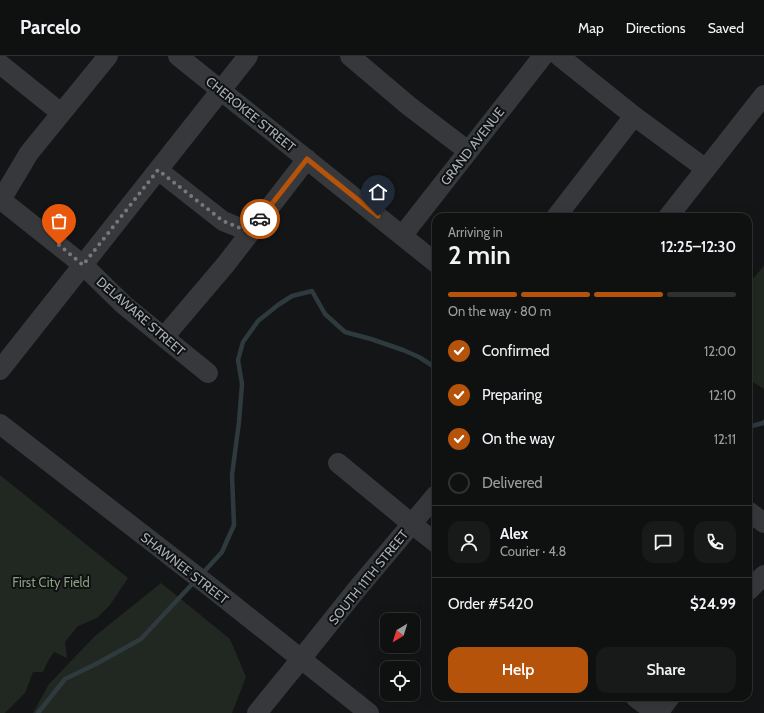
<!DOCTYPE html>
<meta charset="utf-8">
<style>
body{margin:0;font-family:Cabin,sans-serif;background:#181919;color:#f1f3f6;height:100vh;display:flex;flex-direction:column;font-size:15px;white-space:nowrap}
*{box-sizing:border-box;margin:0}
p{font-size:13px;color:#9b9d9f}
.icon{flex:none;width:22px;height:22px;fill:none;stroke:currentColor;stroke-width:2;stroke-linecap:round;stroke-linejoin:round}
.map{position:relative;flex:1;overflow:hidden}
.details{position:absolute;left:432px;top:157px;width:320px;height:488px;display:flex;flex-direction:column;background:#0f1010;border-radius:12px;box-shadow:0 4px 16px #0002,0 0 0 1px #2f3030}
.details>*{flex:none}
.needle{width:26px;rotate:218deg}
.tools{position:absolute;left:380px;top:557px;display:grid;gap:8px}
.tools a{display:grid;place-items:center;width:40px;height:40px;border-radius:8px;background:#0f1010;box-shadow:0 4px 16px #0002,0 0 0 1px #2f3030;font-size:20px}
.pin{position:absolute;display:grid;place-items:center;width:34px;height:34px;color:#fff;margin:-41px -17px;border-radius:50% 50% 50% 0;rotate:-45deg;box-shadow:0 0 4px #0007}
.pin .icon{rotate:45deg}
.courier{position:absolute;display:grid;place-items:center;width:40px;height:40px;margin:-20px;border:3px solid #b45309;border-radius:50%;background:#fff;color:#222;box-shadow:0 1px 5px #0007}
.head em{font-style:normal;font-weight:600}
.head div{display:flex;flex-direction:column-reverse}
.head{display:flex;align-items:center;justify-content:space-between;height:68px;padding:0 16px}
h1{font-size:26px;font-weight:600;line-height:30px}
.bar{display:grid;grid-template-columns:repeat(4,1fr);gap:6px 4px;align-content:center;height:48px;padding:0 16px}
.bar i{height:5px;border-radius:3px;background:#2f3030}
.bar .active{background:#b45309}
.bar p{grid-column:span 4}
.line{display:flex;align-items:center;gap:10px;padding:0 16px;border-top:1px solid #2f3030}
.line div{flex:1}
.round{display:grid;place-items:center;flex:none;width:42px;height:42px;border-radius:12px;background:#181919}
ol{padding:0 16px;list-style:none}
li{display:flex;align-items:center;gap:12px;height:44px}
li p{margin-inline-start:auto}
li .icon{padding:4px;border-radius:50%;background:#b45309;color:#fff;stroke-width:4}
li:last-child{color:#9b9d9f}
li i{width:22px;height:22px;border:2px solid #2f3030;border-radius:50%}
.primary-button{display:flex;gap:8px;margin-top:auto;padding:8px 16px}
.primary-button a{flex:1;height:46px;border-radius:12px;background:#b45309;color:#fff;font-size:16px;font-weight:600;line-height:46px;text-align:center}
.primary-button a+a{background:#181919;color:#f1f3f6}
header{display:flex;align-items:center;gap:24px;box-sizing:border-box;height:56px;padding:0 20px;background:#0f1010;border-bottom:1px solid #2f3030}
header strong{font-size:19px}
nav{display:flex;gap:22px;margin-inline-start:auto;font-size:14px}
.map>svg:first-child{display:block}
.green{fill:#212821}
.lines{fill:none;stroke-linecap:round;stroke-linejoin:round}
.stream{stroke:#2e3a3e;stroke-width:4.5}
.minor{stroke:#36383b;stroke-width:20}
.done{stroke:#74797d;stroke-width:4;stroke-dasharray:0 7.2}
.route{stroke:#b45309;stroke-width:5}
.labels{text-anchor:middle;dominant-baseline:central;stroke-width:4;stroke-linejoin:round;paint-order:stroke}
.street-label{font-size:13px;fill:#a7afb5;stroke:#0f1011}
.park-label{font-size:13px;fill:#859f7f;stroke:#0f1011}
</style>
<header>
<strong>Parcelo</strong>
<nav><a>Map</a><a>Directions</a><a>Saved</a></nav>
</header>
<div class="map">
<svg width="764" height="657" viewBox="0 0 764 657">
<rect width="100%" height="100%" fill="#141516"/>
<!-- green -->
<path class="green" d="M764 210V333L748 323V228Z
M0 419 128 522 110 549 97 562 78 570 65 586 67 602 54 596 47 607 43 616H33L25 637 5 657H0Z
M161 527 230 583 246 621 232 657H33L49 628 95 580Z"/>
<g class="lines">
<!-- stream -->
<path class="stream" d="M748 371 763 367 764 366
M202 518 222 496 234 469 232 419 239 366 242 328 238 304 243 286 258 265 278 249 292 240 312 235 325 258 345 276 371 283 403 294 419 301 436 312
M38 657 65 623 96 608 141 583 195 525"/>
<!-- minor -->
<path class="minor" d="M178 0 436 207
M350 0 409 50 468 95
M559 0 634 60 706 113
M0 8 61 57
M158 114 223 165 250 176
M0 143 83 209 124 249 208 317
M1 144 29 97 108 0
M556 161 634 60
M668 161 764 39
M402 180 543 0
M164 281 226 208 307 103
M0 314 248 0
M0 368 213 533 369 657
M338 407 412 468 436 487
M748 455 764 467
M748 535 764 519
M635 641 656 657
M257 657 301 603 357 533 436 439
M658 657 670 641"/>
</g>
<g class="lines">
<!-- done -->
<path class="done" d="M59 189 83 209 158 114 223 165 250 176 260 163"/>
<!-- route -->
<path class="route" d="M260 163 307 103 378 160"/>
</g>
<g class="labels">
<!-- street labels -->
<g class="street-label">
<text transform="translate(251 58) rotate(39)">CHEROKEE STREET</text>
<text transform="translate(472 90) rotate(-52)">GRAND AVENUE</text>
<text transform="translate(141 260) rotate(41)">DELAWARE STREET</text>
<text transform="translate(185 512) rotate(38)">SHAWNEE STREET</text>
<text transform="translate(368 521) rotate(-51)">SOUTH 11TH STREET</text>
</g>
<!-- park labels -->
<g class="park-label">
<text x="51" y="526">First City Field</text>
</g>
</g>
</svg>
<div class="tools">
<a><svg class="needle" viewBox="-14 -14 28 28"><path d="M0-13l5 13h-10z" fill="#e53935"/><path d="M0 13l5-13h-10z" fill="#9b9d9f"/></svg></a>
<a><svg class="icon" aria-label="locate" viewBox="0 0 24 24"><circle cx="12" cy="12" r="6"/><path d="M12 2v4M12 18v4M2 12h4M18 12h4"/></svg></a>
</div>
<div class="pin" style="left:59px;top:189px;background:#ea580c"><svg class="icon" aria-label="bag" viewBox="0 0 24 24"><path d="M5 8h14l-1 12H6zM9 8a3 3 0 0 1 6 0"/></svg></div>
<div class="pin" style="left:378px;top:160px;background:#1f2937"><svg class="icon" aria-label="home" viewBox="0 0 24 24"><path d="M3 11l9-7 9 7M6 9v11h12V9"/></svg></div>
<div class="courier" style="left:260px;top:163px"><svg class="icon" aria-label="car" viewBox="0 0 24 24"><path d="M5 17H2v-5l4-1 3-4h7l3 4 3 1v5h-3M9 17h6M6 11h13"/><circle cx="7" cy="17" r="2"/><circle cx="17" cy="17" r="2"/></svg></div>
<section class="details">
<div class="head"><div><h1>2 min</h1><p>Arriving in</p></div><em>12:25–12:30</em></div>
<div class="bar"><i class="active"></i><i class="active"></i><i class="active"></i><i></i><p>On the way · 80 m</p></div>
<ol>
<li><svg class="icon" aria-label="check" viewBox="0 0 24 24"><path d="M5 12l5 5 9-10"/></svg>Confirmed<p>12:00</p></li>
<li><svg class="icon" aria-label="check" viewBox="0 0 24 24"><path d="M5 12l5 5 9-10"/></svg>Preparing<p>12:10</p></li>
<li><svg class="icon" aria-label="check" viewBox="0 0 24 24"><path d="M5 12l5 5 9-10"/></svg>On the way<p>12:11</p></li>
<li><i></i>Delivered</li>
</ol>
<div class="line" style="height:72px"><a class="round"><svg class="icon" aria-label="person" viewBox="0 0 24 24"><circle cx="12" cy="8" r="4"/><path d="M4 21q1-7 8-7t8 7"/></svg></a><div><b>Alex</b><p>Courier · 4.8</p></div><a class="round"><svg class="icon" aria-label="chat" viewBox="0 0 24 24"><path d="M4 5h16v11H9l-5 4z"/></svg></a><a class="round"><svg class="icon" aria-label="phone" viewBox="0 0 24 24"><path d="M5 4h4l2 5-3 2q2 4 5 5l2-3 5 2v4C11 20 4 13 5 4z"/></svg></a></div>
<div class="line" style="height:52px"><div>Order #5420</div><b>$24.99</b></div>
<div class="primary-button"><a>Help</a><a>Share</a></div>
</section>
</div>
